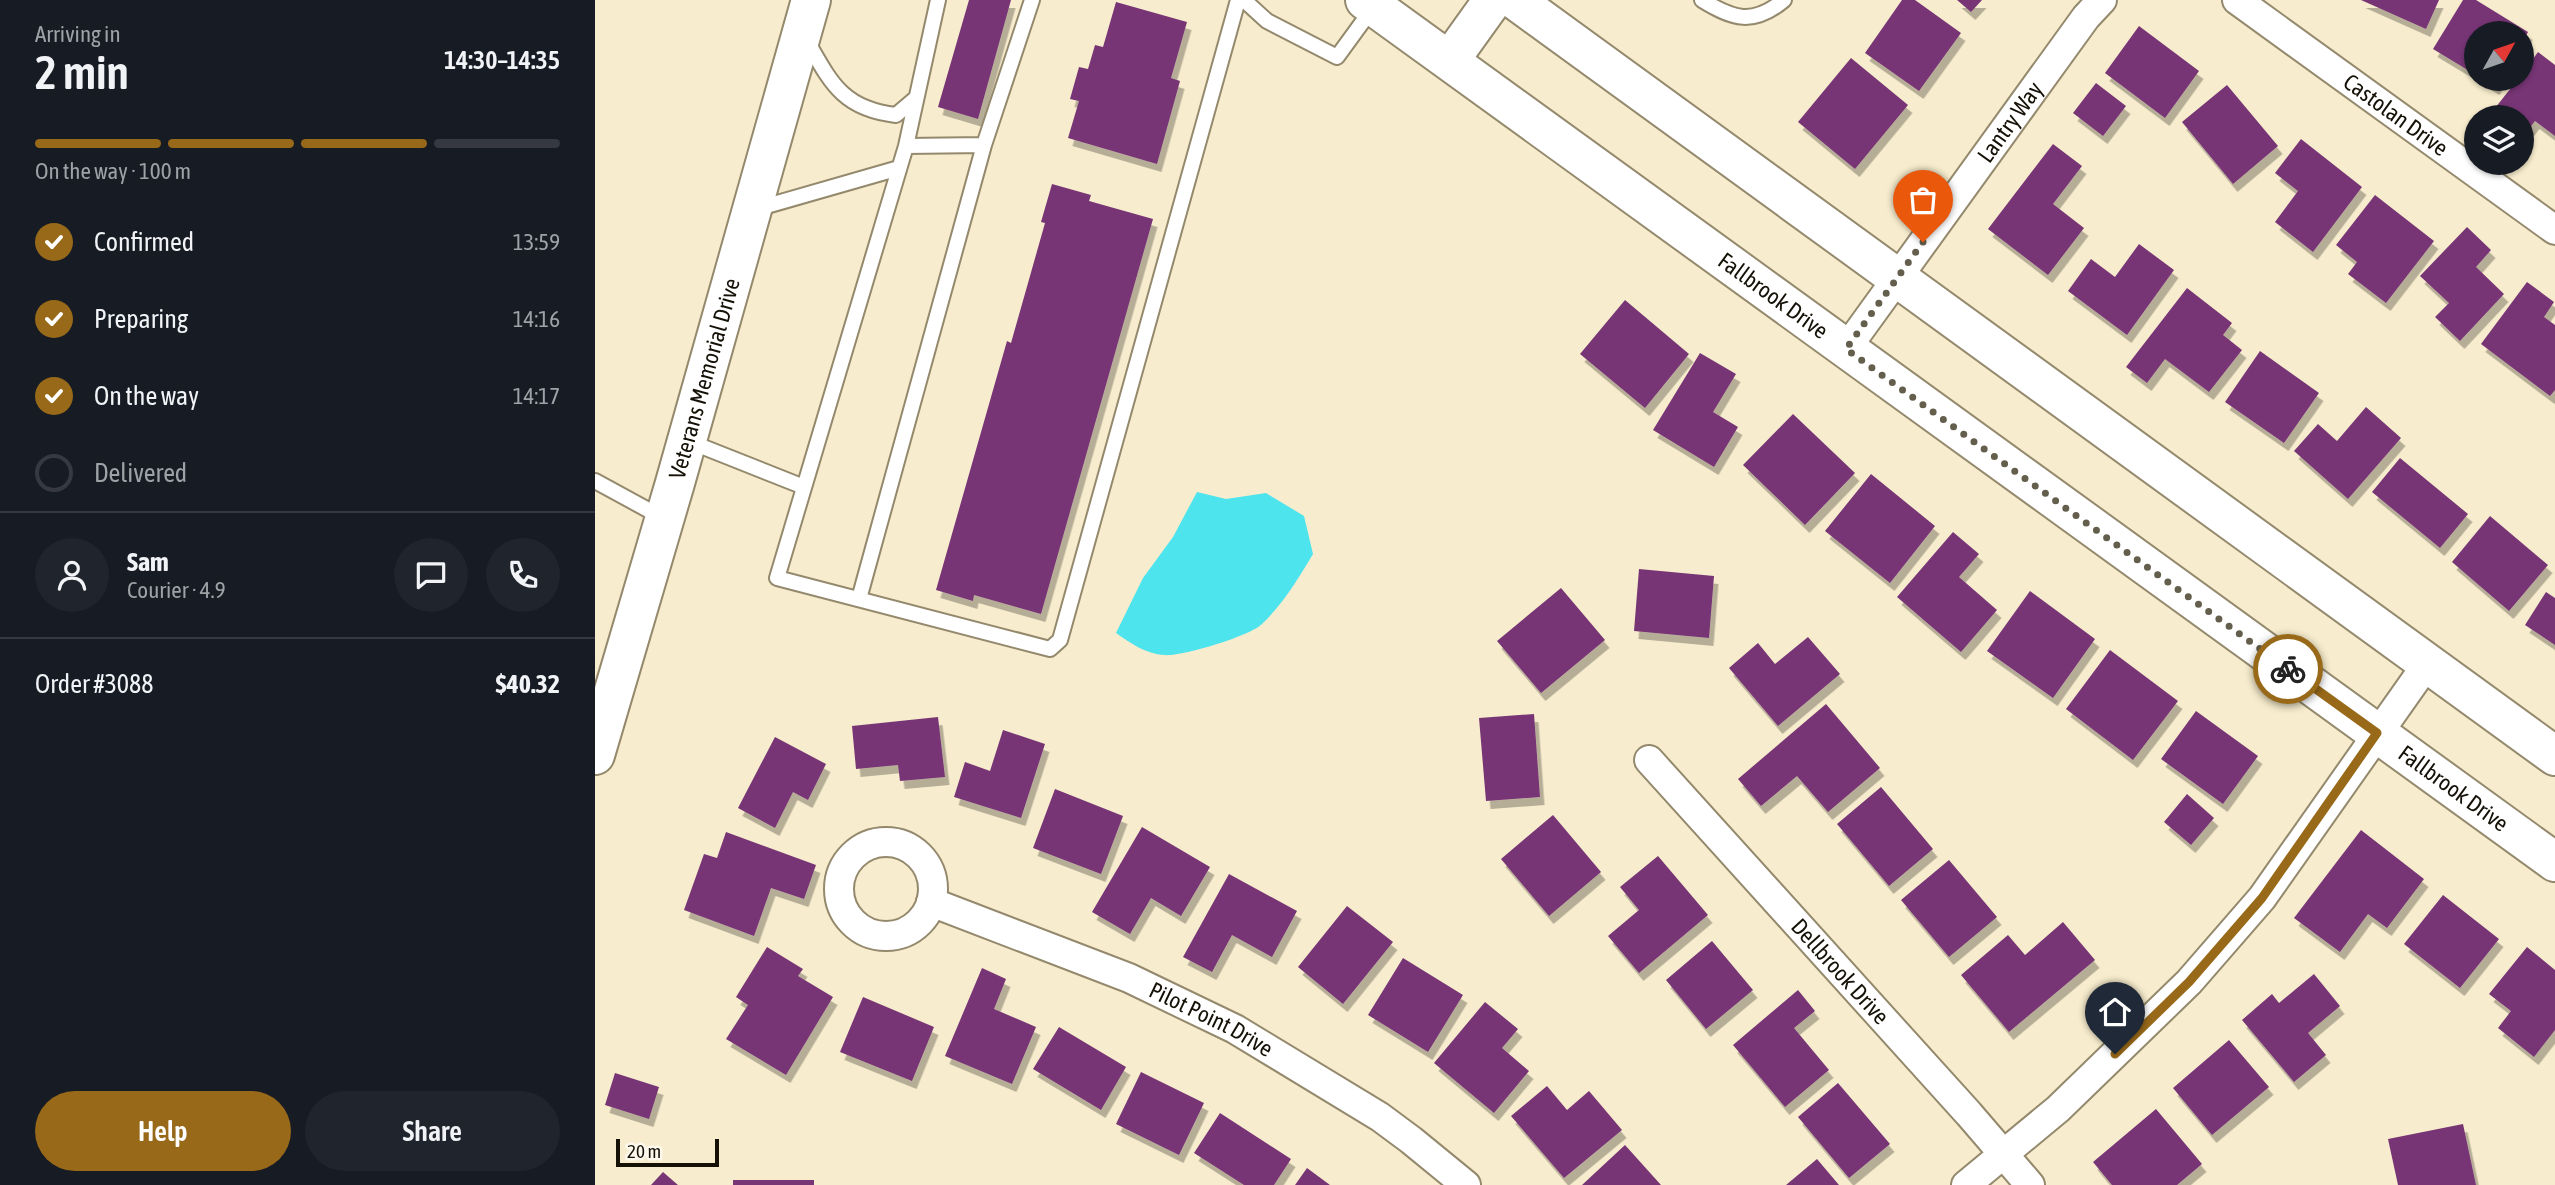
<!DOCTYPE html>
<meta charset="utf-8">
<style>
body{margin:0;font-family:"Asap Condensed",sans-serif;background:#20242c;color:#f1f3f6;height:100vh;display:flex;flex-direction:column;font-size:26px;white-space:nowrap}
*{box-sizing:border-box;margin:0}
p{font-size:23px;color:#9ea1a6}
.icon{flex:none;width:38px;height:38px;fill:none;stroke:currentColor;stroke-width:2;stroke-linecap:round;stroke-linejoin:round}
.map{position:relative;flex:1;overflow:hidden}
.sheet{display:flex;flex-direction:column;background:#171b24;width:595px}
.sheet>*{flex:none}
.needle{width:46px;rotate:50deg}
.tools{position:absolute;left:1869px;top:21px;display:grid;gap:14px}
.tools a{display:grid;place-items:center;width:70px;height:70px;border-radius:50%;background:#171b24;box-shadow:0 2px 5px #0004;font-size:35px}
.scale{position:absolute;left:21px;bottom:18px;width:103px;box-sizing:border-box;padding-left:7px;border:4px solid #151107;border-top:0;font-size:19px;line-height:24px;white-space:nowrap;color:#151107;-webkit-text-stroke:5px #fef9ed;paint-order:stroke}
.pin{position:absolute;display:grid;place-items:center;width:60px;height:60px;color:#fff;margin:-72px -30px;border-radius:50% 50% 50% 0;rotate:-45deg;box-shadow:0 0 7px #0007}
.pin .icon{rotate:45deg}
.courier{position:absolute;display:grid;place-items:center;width:70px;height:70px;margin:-35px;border:5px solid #986919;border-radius:50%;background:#fff;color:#222;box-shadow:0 2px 9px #0007}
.overview em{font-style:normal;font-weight:600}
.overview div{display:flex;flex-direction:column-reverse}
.overview{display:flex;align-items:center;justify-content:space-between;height:119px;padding:0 35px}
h1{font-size:46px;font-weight:600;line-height:52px}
.bar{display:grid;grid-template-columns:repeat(4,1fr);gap:10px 7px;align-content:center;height:84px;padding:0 35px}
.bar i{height:9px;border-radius:5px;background:#363941}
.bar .on{background:#986919}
.bar p{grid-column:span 4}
.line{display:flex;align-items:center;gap:18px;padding:0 35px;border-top:2px solid #363941}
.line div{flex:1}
.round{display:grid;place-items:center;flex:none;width:74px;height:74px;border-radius:37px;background:#20242c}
ol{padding:0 35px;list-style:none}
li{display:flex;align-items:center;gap:21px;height:77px}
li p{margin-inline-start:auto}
li .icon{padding:7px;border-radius:50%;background:#986919;color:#fff;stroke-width:4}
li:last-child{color:#9ea1a6}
li i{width:38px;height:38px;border:4px solid #363941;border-radius:50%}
.button{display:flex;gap:14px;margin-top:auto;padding:14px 35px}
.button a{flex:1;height:80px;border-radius:42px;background:#986919;color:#fff;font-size:28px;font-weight:600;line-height:80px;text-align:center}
.button a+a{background:#20242c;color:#f1f3f6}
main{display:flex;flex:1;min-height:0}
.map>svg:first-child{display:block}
.water{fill:#4ee4ee}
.building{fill:#773675;filter:url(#shadow)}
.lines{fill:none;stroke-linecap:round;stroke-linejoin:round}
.service-casing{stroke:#94896d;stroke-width:18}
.minor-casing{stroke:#94896d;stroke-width:32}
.secondary-casing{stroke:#94896d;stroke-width:42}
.service{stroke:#fff;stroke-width:14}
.minor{stroke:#fff;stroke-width:28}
.secondary{stroke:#fff;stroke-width:38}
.done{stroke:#645e4c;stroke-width:7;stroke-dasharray:0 12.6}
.route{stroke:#986919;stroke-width:9}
.labels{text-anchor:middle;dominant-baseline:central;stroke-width:7;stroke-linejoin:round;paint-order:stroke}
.street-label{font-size:23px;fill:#151107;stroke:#fef9ed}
</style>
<main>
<section class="sheet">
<div class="overview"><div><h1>2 min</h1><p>Arriving in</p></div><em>14:30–14:35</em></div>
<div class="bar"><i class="on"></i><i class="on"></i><i class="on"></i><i></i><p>On the way · 100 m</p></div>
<ol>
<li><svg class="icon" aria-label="check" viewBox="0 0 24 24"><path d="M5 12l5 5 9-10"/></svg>Confirmed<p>13:59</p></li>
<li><svg class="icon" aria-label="check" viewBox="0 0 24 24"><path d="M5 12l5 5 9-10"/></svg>Preparing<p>14:16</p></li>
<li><svg class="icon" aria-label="check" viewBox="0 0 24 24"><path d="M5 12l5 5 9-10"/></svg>On the way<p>14:17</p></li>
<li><i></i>Delivered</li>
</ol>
<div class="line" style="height:126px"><a class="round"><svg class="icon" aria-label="person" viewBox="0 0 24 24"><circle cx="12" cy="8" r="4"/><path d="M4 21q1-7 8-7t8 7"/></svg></a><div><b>Sam</b><p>Courier · 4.9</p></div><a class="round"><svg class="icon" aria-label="chat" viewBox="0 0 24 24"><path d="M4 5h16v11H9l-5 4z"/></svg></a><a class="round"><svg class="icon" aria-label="phone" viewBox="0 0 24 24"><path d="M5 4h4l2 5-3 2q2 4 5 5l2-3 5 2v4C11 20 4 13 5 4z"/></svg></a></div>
<div class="line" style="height:91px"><div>Order #3088</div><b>$40.32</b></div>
<div class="button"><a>Help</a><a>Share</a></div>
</section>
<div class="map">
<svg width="1960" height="1185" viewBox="0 0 1960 1185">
<defs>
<filter id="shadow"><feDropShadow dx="4.5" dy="8" stdDeviation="0" flood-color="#0004"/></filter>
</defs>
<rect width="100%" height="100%" fill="#f7eccd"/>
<!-- water -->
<path class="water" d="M602 492 631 499 671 493 709 516 718 554C703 579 688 604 667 624 655 636 586 657 569 655 551 654 535 643 521 633L548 578 578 537Z"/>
<!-- building -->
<path class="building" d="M374 0H416L383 119 343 107Z
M1307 0H1320L1366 33 1324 91 1270 53Z
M1362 0H1387L1376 12Z
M1766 0H1844L1831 29Z
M1868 0H1881L1933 32 1927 43V33H1881V75L1838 49Z
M521 2 592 22 576 78 585 81 562 164 473 138 484 101 475 99 484 67 493 69 500 45 508 47Z
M1544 26 1604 71 1570 118 1510 73Z
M1943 52 1960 65V136L1940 121 1927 138V117H1893L1923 79H1927V74Z
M1256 58 1313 105 1260 169 1203 122Z
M1887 79H1905L1900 87Z
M1501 83 1531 106 1508 136 1478 113Z
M1632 85 1683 146 1638 184 1587 122Z
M1706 139 1767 187 1718 252 1680 222 1703 191 1680 173Z
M1458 144 1487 166 1458 204 1489 228 1453 275 1393 229Z
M457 184 496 195 494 201 558 219 446 614 379 595 378 601 341 590 412 341 416 343 450 223 446 222Z
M1780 195 1839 241 1791 303 1753 274 1762 262 1741 245Z
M1872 227 1896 250 1881 267 1909 294 1865 341 1840 317 1854 303 1825 276Z
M1544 244 1579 270 1532 335 1473 291 1496 259 1520 277Z
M1932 282 1959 302 1949 317 1960 325V390L1955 396 1886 344Z
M1592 288 1637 323 1628 335 1647 350 1614 392 1570 359 1552 383 1531 367Z
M1030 300 1094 354 1050 408 985 354Z
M1665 351 1724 393 1689 443 1630 402Z
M1105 353 1141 374 1118 412 1143 427 1119 467 1058 430Z
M1771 407 1806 438 1753 499 1699 451 1723 424 1742 441Z
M1198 414 1260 473 1210 525 1148 465Z
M1805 458 1873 514 1845 548 1777 492Z
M1276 474 1340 526 1295 583 1230 531Z
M1895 516 1953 565 1914 611 1857 562Z
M1358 532 1384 554 1364 577 1402 610 1366 652 1302 597Z
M1044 569 1119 576 1114 638 1039 631Z
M966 588 1010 640 946 693 902 641Z
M1435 591 1500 639 1458 698 1392 651Z
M1951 592 1960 598V645L1930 625Z
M1213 637 1245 674 1183 726 1134 668 1163 643 1180 664Z
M1515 650 1583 701 1538 760 1471 709Z
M1231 704 1285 768 1233 812 1202 776 1166 806 1143 779Z
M1601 711 1663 756 1628 804 1566 759Z
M939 714 945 797 891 801 884 718Z
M343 717 350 777 305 781 303 765 261 769 257 726Z
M408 730 450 744 426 818 359 797 370 762 395 771Z
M180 737 231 764 213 800 198 792 180 828 143 808Z
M1286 787 1338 849 1294 886 1242 824Z
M460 789 528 816 506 874 438 848Z
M1592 794 1619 818 1596 845 1569 822Z
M958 815 1006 872 954 916 906 859Z
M547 827 615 867 586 916 556 898 535 934 497 912Z
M1766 830 1829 879 1792 928 1773 914 1745 952 1699 918Z
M131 832 221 865 209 899 176 888 159 936 89 910 109 854 122 858Z
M1063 856 1113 915 1044 973 1013 936 1044 910 1025 887Z
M1354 860 1402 917 1354 957 1306 900Z
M634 874 702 911 677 957 637 935 617 972 588 957Z
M1848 895 1904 939 1865 988 1809 944Z
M752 906 798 942 748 1004 703 967Z
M1468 922 1500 960 1414 1032 1366 975 1413 935 1430 955Z
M1117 941 1158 990 1111 1029 1071 980Z
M172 947 208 969 203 976 238 997 191 1075 131 1039 153 1005 141 997Z
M1932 947 1960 970V1030L1939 1057 1903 1028 1916 1011 1894 994Z
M808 958 868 995 833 1052 773 1015Z
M387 968 411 979 399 1009 441 1027 417 1084 350 1056Z
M1719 974 1745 1006 1713 1033 1731 1055 1699 1082 1647 1020 1677 994 1684 1003Z
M1203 990 1220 1011 1199 1028 1234 1070 1190 1107 1138 1045Z
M268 997 339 1027 317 1081 245 1052Z
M890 1002 923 1029 907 1048 934 1071 899 1113 839 1063Z
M464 1027 531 1067 506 1110 438 1069Z
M1634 1040 1674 1087 1617 1135 1578 1088Z
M546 1072 609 1103 584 1155 521 1124Z
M20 1073 64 1087 54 1119 10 1105Z
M1243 1083 1295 1144 1254 1178 1203 1117Z
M952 1086 972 1110 994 1091 1027 1130 969 1178 916 1116Z
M1561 1109 1607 1164 1582 1185H1517L1498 1162Z
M625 1113 696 1159 679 1185H649L599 1153Z
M1868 1124 1881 1185H1803L1793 1139Z
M1030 1145 1066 1185H987Z
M1222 1159 1244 1185H1191Z
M712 1168 735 1185H700Z
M68 1172 83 1185H56Z
M138 1180H219V1185H138Z"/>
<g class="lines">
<!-- service casing -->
<g class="service-casing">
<path id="service" d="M343 0 311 146 182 578 455 649 465 640 643 0
M649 0 672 21 742 57 777 9
M1107 0C1138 19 1158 26 1189 0
M212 41C236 83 248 109 301 115L321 98
M311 146 389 145 437 0
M161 209 304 168
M93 441 209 487
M0 481 68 518
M264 599 389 145"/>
</g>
<!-- minor casing -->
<g class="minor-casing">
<g id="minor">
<path id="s1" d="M1642 0 1960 230"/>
<path id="s2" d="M1251 349 1491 17 1507 0"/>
<path id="s3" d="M1054 760 1374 1114 1435 1185"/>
<circle cx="291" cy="889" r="47"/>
<path id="s4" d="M336 902 534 978 640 1029 785 1117 816 1140 871 1185"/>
<path d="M1371 1185 1463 1109 1594 982 1667 898 1832 664"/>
</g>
</g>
<!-- secondary casing -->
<g class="secondary-casing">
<g id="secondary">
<path id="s5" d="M770 0 1960 862"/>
<path d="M920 0 1960 756"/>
<path d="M855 60 898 0"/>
<path id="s6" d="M0 755 80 483 216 0"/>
</g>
</g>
<!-- service -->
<use href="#service" class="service"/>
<!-- minor -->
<use href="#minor" class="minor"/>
<!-- secondary -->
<use href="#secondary" class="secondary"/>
</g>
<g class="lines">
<!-- done -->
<path class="done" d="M1328 242 1251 349 1693 669"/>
<!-- route -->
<path class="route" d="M1520 1054 1594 982 1667 898 1782 733 1693 669"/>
</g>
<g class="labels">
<!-- street labels -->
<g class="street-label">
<text stroke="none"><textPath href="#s1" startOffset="196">Castolan Drive</textPath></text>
<text stroke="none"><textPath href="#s2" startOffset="280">Lantry Way</textPath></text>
<text stroke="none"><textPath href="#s5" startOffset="504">Fallbrook Drive</textPath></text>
<text stroke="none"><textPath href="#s6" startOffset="392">Veterans Memorial Drive</textPath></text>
<text stroke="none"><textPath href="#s5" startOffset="1344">Fallbrook Drive</textPath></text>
<text stroke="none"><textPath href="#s3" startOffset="285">Dellbrook Drive</textPath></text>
<text stroke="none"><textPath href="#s4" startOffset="304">Pilot Point Drive</textPath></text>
</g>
</g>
</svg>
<div class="tools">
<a><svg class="needle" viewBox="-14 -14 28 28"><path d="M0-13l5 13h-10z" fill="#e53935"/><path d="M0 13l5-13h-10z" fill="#9ea1a6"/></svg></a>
<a><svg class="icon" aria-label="layers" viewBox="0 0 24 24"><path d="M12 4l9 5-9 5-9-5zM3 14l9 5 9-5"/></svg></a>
</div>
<div class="scale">20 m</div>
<div class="pin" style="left:1328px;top:242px;background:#ea580c"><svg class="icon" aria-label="bag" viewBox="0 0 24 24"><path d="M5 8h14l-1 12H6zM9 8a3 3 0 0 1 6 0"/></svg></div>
<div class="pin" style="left:1520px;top:1054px;background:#1f2937"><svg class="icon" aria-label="home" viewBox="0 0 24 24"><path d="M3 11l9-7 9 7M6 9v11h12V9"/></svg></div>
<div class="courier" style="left:1693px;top:669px"><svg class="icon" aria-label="bike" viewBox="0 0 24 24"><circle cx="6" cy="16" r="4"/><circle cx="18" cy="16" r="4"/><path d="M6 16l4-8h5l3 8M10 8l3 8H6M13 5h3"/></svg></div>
</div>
</main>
